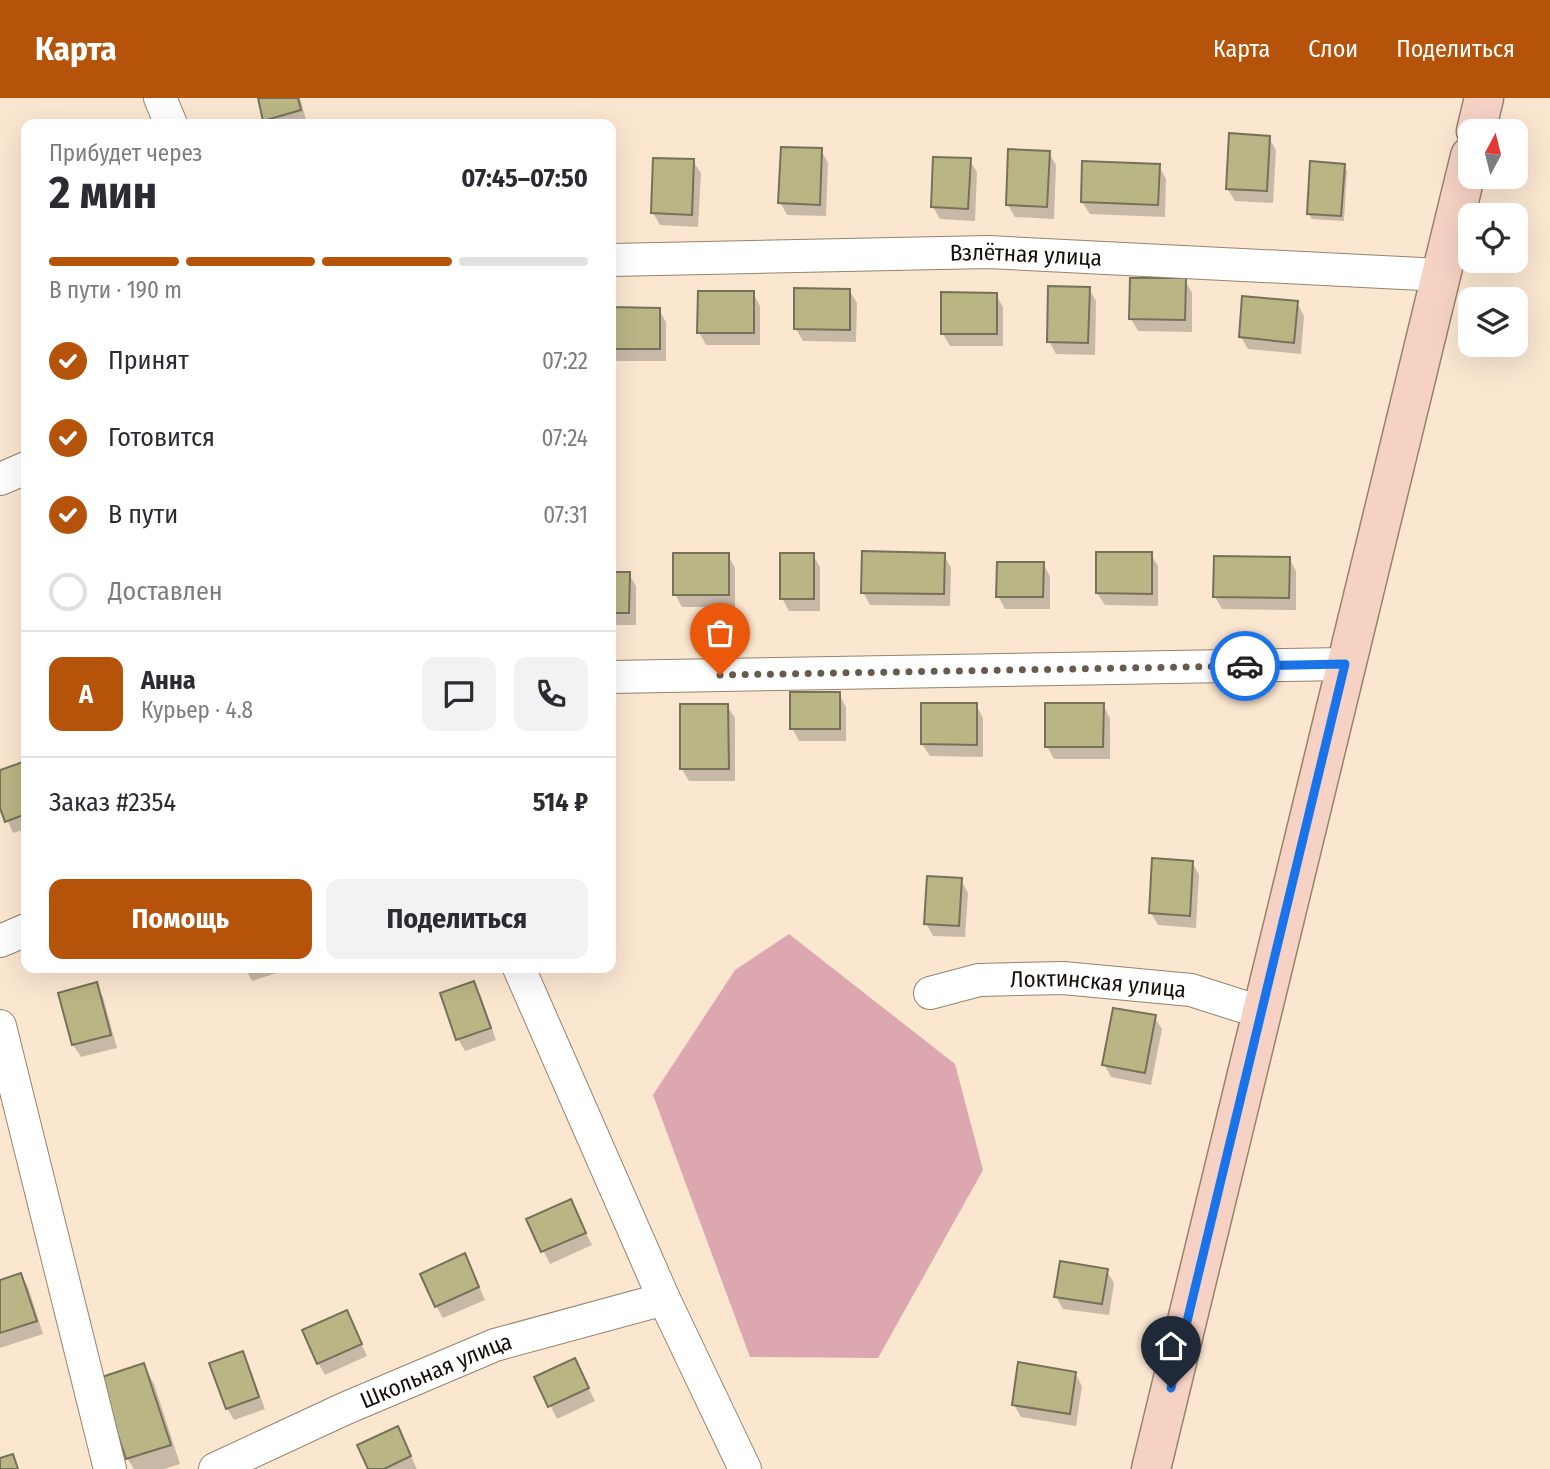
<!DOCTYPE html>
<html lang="ru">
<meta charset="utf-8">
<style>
body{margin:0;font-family:"Fira Sans Condensed",sans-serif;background:#f2f2f3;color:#2b2b33;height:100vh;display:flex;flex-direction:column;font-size:26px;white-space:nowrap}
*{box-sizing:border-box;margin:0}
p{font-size:23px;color:#7c7c81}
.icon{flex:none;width:38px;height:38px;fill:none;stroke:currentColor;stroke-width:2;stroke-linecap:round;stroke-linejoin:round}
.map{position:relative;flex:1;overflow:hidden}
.drawer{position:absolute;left:21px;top:21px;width:595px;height:854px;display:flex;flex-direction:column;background:#fff;border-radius:14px;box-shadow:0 7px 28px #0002}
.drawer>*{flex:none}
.needle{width:46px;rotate:7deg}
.tools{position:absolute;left:1458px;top:21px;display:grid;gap:14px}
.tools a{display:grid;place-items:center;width:70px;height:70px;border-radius:14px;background:#fff;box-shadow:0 7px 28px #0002;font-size:35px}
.pin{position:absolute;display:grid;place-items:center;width:60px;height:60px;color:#fff;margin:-72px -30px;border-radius:50% 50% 50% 0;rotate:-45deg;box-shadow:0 0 7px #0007}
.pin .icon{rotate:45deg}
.courier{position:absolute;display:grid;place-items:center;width:70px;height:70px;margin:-35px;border:5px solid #1a73e8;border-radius:50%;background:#fff;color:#222;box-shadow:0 2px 9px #0007}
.head em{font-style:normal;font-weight:700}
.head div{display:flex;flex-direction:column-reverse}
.head{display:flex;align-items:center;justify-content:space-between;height:119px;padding:0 28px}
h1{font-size:46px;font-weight:700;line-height:52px}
.bar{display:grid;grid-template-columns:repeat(4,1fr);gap:10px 7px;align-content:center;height:84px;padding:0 28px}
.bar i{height:9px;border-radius:5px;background:#e1e1e2}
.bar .current{background:#b45309}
.bar p{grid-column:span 4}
.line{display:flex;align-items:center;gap:18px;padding:0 28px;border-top:2px solid #e1e1e2}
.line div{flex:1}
.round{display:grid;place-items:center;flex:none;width:74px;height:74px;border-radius:14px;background:#f2f2f3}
ol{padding:0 28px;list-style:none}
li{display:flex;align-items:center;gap:21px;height:77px}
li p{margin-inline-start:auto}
li .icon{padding:7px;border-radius:50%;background:#b45309;color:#fff;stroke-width:4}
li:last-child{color:#7c7c81}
li i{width:38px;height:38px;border:4px solid #e1e1e2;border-radius:50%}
.primary-button{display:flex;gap:14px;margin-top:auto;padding:14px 28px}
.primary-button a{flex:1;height:80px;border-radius:14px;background:#b45309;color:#fff;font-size:28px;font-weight:700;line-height:80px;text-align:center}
.primary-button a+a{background:#f2f2f3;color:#2b2b33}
header{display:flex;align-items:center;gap:42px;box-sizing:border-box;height:98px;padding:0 35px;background:#b45309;color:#fff}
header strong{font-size:33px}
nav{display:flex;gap:38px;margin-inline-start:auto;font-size:24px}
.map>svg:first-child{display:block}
.green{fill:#dca7af}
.shadow{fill:#0003}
.building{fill:#bab585;stroke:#757259;stroke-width:2}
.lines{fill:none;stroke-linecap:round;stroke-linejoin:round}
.street-casing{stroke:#95836e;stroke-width:34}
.secondary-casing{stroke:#95836e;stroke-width:41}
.street{stroke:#fff;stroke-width:32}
.secondary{stroke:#f6d2c5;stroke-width:38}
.done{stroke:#675b4e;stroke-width:7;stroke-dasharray:0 12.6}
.route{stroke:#1a73e8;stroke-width:9}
.labels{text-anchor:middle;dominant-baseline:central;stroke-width:5;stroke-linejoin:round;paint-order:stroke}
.street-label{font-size:23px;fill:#171008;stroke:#fbe7d0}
</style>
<header>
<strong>Карта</strong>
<nav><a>Карта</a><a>Слои</a><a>Поделиться</a></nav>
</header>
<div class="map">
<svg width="1550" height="1371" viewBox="0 0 1550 1371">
<rect width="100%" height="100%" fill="#fbe7d0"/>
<!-- green -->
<path class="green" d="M789 836 955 966 983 1072 878 1260 750 1259 653 997 735 872Z"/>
<!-- shadow -->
<path class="shadow" d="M259 0H300L307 25 267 26Z
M1269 40 1276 52 1273 105 1235 103 1227 90Z
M821 52 828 65 826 118 787 117 780 104Z
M1049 55 1056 67 1054 121 1015 119 1008 107Z
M969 62 977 74 975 123 940 121 933 109Z
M693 63 701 75 698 129 660 127 653 115Z
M1344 67 1347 73 1344 123 1312 121 1308 115Z
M1159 68 1166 81 1165 119 1090 116 1082 104Z
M611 71 613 114H611Z
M1185 182 1192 195V234L1138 233 1131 221Z
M1089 191 1096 203 1095 257 1056 256 1049 243Z
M849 192 857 205 856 244 803 243 796 231Z
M753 195 760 208V247H706L699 234Z
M996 197 1003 209V248H950L943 236Z
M1297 205 1304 218 1301 256 1248 251 1241 239Z
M611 211 659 212 666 224V263H613L611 260Z
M1151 456 1158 468V508L1105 507 1097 495Z
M728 457 735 470V509H682L675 496Z
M813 457 820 469V513H789L782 500Z
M944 457 951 470 950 508 870 507 863 494Z
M1289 460 1296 473V512L1222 511 1215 499Z
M1043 466 1050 478V511H1005L998 498Z
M611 476H629L636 488V527H611Z
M839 596 846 609V643H799L792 630Z
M976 607 983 620V659L930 658 922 646Z
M1103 607 1110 620V661H1054L1047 648Z
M727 608 735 620V683H689L682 671Z
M26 665V731L13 735 0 704V674Z
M1192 764 1199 777 1196 830 1158 827 1151 815Z
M961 782 968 795 965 839 933 838 926 825Z
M245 870H289V871L252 883Z
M473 885 481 898 496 942 465 953 458 941Z
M96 886 103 899 117 950 81 959 73 947 60 896Z
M1154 919 1162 931 1151 987 1111 979 1104 966Z
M570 1103 592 1147 550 1166 528 1122Z
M471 1170 485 1202 443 1220 436 1208Z
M1106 1172 1114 1185 1109 1217 1063 1211 1056 1199Z
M21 1177 28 1189 43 1236 0 1250V1184Z
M353 1227 367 1258 325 1277 318 1265Z
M242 1255 249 1268 265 1311 234 1322 227 1310Z
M144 1268 154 1286 180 1366 164 1371H134L127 1360Z
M581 1275 595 1303 557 1321 537 1280Z
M1075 1275 1082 1288 1076 1328 1021 1319 1014 1307Z
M404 1343 417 1371H370Z"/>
<!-- building -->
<path class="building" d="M258 0H298L301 12 263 23Z
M1229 35 1270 38 1267 93 1226 91Z
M781 49 822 50 820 107 778 105Z
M1008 51 1050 53 1047 109 1006 107Z
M933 59 971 60 968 111 931 109Z
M653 60 694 61 692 117 651 115Z
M1082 63 1160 66 1158 107 1081 104Z
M1310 63 1345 66 1341 118 1307 116Z
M1130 180H1186L1185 222 1129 221Z
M1048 188 1090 189 1088 245 1047 244Z
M794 190 850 191V232L794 231Z
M698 193H754V235H697Z
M941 194 997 195V236H941Z
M1242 198 1298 203 1294 245 1239 239Z
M611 209 660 210V251H611Z
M862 453 945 455 944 496 861 495Z
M1096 454H1152V496L1096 495Z
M673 455H729V497H673Z
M780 455H814V501H780Z
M1214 458 1290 459 1289 500 1213 499Z
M997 464H1044L1043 499H996Z
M611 474H630L629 515H611Z
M790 594H840V631H790Z
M921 605H977V647L921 646Z
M1045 605H1104L1103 649H1045Z
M680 606H728L729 671H680Z
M26 663V716L5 724 0 710V672Z
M1152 760 1193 763 1190 818 1149 815Z
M927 778 962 780 959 828 924 826Z
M474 883 491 930 456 942 440 895Z
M97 884 111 937 72 947 58 895Z
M1113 910 1156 917 1145 975 1102 967Z
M571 1101 586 1135 541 1154 526 1121Z
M465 1155 479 1189 435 1209 420 1176Z
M1060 1163 1108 1171 1102 1206 1054 1199Z
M21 1175 37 1223 0 1235V1182Z
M347 1212 362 1246 317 1266 302 1232Z
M243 1253 259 1299 226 1311 209 1265Z
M575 1260 589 1290 548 1309 534 1279Z
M1018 1264 1076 1274 1070 1316 1012 1307Z
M144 1265 171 1347 126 1361 99 1280Z
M398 1328 411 1358 384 1371H368L357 1347Z
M13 1356 18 1371H0V1360Z"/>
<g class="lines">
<!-- street casing -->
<g class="street-casing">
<g id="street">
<path d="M160 0 171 26"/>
<path id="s1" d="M611 162 988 154 1441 177"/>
<path d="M0 381 26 370"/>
<path d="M611 579 1345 566"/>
<path d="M0 843 26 832"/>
<path d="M519 870 664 1201 745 1371"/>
<path id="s2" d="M930 895 979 882 1063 880 1191 892 1263 915"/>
<path d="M0 928 110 1371"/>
<path id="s3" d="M215 1371 344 1311 495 1247 664 1201"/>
</g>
</g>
<!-- secondary casing -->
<g class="secondary-casing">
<path id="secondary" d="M1476 33 1484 0
M1151 1371 1470 58"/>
</g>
<!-- street -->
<use href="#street" class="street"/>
<!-- secondary -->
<use href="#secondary" class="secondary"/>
</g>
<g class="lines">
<!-- done -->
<path class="done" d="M720 577 1245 568"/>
<!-- route -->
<path class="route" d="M1171 1290 1345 566 1245 568"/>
</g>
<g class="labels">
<!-- street labels -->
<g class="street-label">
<text stroke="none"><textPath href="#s1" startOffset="415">Взлётная улица</textPath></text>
<text stroke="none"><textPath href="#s2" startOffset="170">Локтинская улица</textPath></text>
<text stroke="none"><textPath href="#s3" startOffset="242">Школьная улица</textPath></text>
</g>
</g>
</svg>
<div class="tools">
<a><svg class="needle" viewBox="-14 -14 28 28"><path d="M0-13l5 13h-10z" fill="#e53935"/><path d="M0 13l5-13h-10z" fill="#7c7c81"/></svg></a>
<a><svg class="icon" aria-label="locate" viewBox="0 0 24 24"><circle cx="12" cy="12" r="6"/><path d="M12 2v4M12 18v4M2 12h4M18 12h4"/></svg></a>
<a><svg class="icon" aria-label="layers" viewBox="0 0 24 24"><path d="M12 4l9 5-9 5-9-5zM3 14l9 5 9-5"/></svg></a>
</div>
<div class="pin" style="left:720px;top:577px;background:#ea580c"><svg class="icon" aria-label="bag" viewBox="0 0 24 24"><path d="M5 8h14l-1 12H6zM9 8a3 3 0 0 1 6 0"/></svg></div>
<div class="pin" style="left:1171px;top:1290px;background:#1f2937"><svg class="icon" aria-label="home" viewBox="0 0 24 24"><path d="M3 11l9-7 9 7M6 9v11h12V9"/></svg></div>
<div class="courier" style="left:1245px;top:568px"><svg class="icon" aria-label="car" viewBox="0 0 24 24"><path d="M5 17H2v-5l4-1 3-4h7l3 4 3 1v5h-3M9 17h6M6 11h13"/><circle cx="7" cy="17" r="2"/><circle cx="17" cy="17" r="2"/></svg></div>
<section class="drawer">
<div class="head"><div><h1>2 мин</h1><p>Прибудет через</p></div><em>07:45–07:50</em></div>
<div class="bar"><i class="current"></i><i class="current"></i><i class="current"></i><i></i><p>В пути · 190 m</p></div>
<ol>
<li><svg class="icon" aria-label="check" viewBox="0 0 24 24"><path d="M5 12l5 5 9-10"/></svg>Принят<p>07:22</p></li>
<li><svg class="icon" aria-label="check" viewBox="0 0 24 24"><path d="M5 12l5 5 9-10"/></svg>Готовится<p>07:24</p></li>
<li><svg class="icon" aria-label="check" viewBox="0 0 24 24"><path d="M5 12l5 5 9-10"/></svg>В пути<p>07:31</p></li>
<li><i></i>Доставлен</li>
</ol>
<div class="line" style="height:126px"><b class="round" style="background:#b45309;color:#fff">А</b><div><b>Анна</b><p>Курьер · 4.8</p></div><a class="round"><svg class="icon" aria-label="chat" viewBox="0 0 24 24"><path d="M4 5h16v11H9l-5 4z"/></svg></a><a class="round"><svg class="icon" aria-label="phone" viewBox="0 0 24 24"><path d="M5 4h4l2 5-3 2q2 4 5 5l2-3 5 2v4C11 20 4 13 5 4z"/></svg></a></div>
<div class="line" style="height:91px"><div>Заказ #2354</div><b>514 ₽</b></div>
<div class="primary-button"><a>Помощь</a><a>Поделиться</a></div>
</section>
</div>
